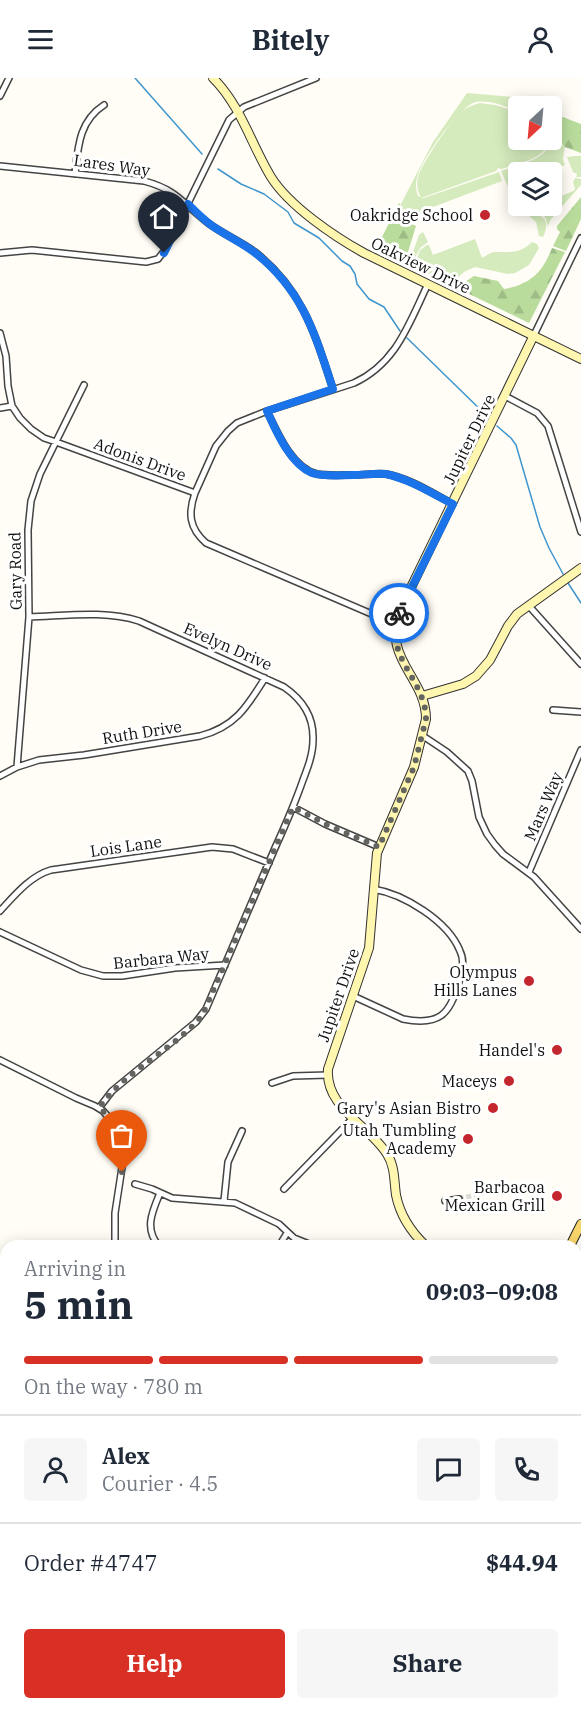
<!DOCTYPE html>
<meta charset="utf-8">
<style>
body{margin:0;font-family:"IBM Plex Serif",serif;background:#f6f6f7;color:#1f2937;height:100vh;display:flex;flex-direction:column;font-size:22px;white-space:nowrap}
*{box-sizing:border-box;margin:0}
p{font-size:20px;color:#747a83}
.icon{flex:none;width:33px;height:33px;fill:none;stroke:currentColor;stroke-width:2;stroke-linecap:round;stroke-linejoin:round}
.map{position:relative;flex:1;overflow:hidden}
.sheet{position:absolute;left:0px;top:1162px;width:582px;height:470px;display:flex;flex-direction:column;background:#fff;border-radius:18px 18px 0 0;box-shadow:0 3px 15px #0003}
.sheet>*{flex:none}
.needle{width:39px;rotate:206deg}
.fabs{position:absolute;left:508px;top:18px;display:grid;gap:12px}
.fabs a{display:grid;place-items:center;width:54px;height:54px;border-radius:6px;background:#fff;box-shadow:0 3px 15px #0003;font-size:30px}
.pin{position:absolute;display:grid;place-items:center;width:51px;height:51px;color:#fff;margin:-62px -26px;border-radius:50% 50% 50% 0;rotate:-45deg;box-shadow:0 0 6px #0007}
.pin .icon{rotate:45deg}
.courier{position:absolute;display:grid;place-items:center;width:60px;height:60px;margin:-30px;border:4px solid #1a73e8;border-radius:50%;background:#fff;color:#222;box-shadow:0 2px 8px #0007}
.head em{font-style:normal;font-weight:700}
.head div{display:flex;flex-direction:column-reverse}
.head{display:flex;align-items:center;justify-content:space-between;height:102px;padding:0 24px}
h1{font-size:39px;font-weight:700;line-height:45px}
.bar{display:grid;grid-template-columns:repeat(4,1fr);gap:9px 6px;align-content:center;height:72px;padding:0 24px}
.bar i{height:8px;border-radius:4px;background:#e0e1e3}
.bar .selected{background:#d93025}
.bar p{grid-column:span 4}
.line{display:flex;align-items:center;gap:15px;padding:0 24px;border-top:2px solid #e0e1e3}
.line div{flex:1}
.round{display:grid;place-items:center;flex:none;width:63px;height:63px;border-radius:6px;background:#f6f6f7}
.cta{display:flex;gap:12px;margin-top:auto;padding:12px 24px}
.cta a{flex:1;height:69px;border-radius:6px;background:#d93025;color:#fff;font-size:24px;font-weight:700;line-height:69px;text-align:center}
.cta a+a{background:#f6f6f7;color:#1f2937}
header{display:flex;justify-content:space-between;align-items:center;height:78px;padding:0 24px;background:#fff;font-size:27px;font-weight:700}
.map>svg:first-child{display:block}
.green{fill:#d5ebbd}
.forest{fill:url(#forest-firs)}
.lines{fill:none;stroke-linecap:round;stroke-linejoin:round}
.stream{stroke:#3f96cf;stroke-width:1.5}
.river{stroke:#b9e0f7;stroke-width:10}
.street-tunnel{stroke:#dbdad3;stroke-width:5;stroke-dasharray:5 2.5;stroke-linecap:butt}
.street-casing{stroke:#444;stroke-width:8}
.secondary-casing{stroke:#333;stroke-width:10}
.primary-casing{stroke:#222;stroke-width:10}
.highway-casing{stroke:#222;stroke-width:13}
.street{stroke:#fff;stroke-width:5}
.secondary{stroke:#fff6b0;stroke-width:8}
.primary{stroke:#f9d66b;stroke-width:8}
.highway{stroke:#f5a25d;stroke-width:10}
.done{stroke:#646461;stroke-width:6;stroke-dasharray:0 10.8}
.route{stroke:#1a73e8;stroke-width:8}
.poi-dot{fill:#c4262e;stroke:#fff;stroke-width:2}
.labels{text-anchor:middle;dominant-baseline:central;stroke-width:6;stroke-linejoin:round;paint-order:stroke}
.street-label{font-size:16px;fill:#111;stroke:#fff}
.poi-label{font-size:16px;fill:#111;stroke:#fff;text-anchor:end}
</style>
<header><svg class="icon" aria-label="menu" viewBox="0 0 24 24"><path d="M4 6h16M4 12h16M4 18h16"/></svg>Bitely<svg class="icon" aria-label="person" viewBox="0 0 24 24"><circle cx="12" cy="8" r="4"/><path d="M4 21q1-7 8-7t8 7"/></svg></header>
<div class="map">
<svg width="581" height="1631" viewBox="0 0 581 1631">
<defs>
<pattern id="forest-firs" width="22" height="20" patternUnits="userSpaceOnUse" patternTransform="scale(1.5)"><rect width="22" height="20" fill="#b9dc9c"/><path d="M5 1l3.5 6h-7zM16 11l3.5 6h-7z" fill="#9ebc85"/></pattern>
</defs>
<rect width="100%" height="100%" fill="#fffdf5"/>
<!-- green -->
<path class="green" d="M467 15 514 19 526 28H519V33C506 29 487 20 473 25 456 33 421 82 417 100 415 106 416 112 418 118L424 120 499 94 502 103 425 132 420 136 416 146 410 143 407 134 409 145 407 148 406 147 400 133 402 128 401 126 433 64Z
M480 25 495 27 519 34V62H549C546 82 517 85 501 91L498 90 496 93 424 119H421C417 113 416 104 419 96 425 82 450 43 462 33 468 29 473 27 480 25Z
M552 56H554L565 69 563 81 565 87 546 94H519V105L508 109 501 93C519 86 546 83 551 62H552Z
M575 78H581V99H576L577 96 573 94 567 79Z
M575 100 581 101V107L551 141 548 148 545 139 535 132V128H552V122L573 113 575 111 573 104Z
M527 133C541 137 552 140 543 159L539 158 536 144 528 137Z
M423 154 428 164 420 170 411 188 409 185 419 157Z
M475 161 482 180C486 178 491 174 495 174 510 174 520 176 532 164L537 166 539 170 529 187 515 195 508 196 475 189 464 194 451 206 414 189 420 172 427 167H429L433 177Z
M353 1626H394L390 1631H351Z"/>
<!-- forest -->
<path class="forest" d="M552 35 581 46V75L565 69 554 56H552Z
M581 119V141L566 173 553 168 560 154 557 151V148Z
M399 125 402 128 400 133 404 139 403 142 406 147 407 148 409 145 416 148 408 174 402 184 376 171Z
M552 170 565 174 529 245 463 213 465 204 474 198 498 203 504 211C531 206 542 195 552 170Z"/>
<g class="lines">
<!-- stream -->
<path class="stream" d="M135 0 202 76
M218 91 241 106 264 116 288 134 294 145 319 160 342 183 350 188 355 196 357 206 369 221 384 229 400 253
M407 260 489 340
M497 348 511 360 516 367 540 449 549 470 563 496
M568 505 581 525"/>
<!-- river -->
<path class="river" d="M0 1317 6 1323
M163 1626 167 1631"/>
<!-- street-tunnel -->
<path class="street-tunnel" d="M459 1121 494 1112"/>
<!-- street casing -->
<g class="street-casing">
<path id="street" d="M0 18 9 0
M0 88 144 103C178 112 183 126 208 145 223 156 240 163 255 174 303 212 315 256 333 311
M75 96C78 69 79 43 104 27
M0 175 32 172 146 184 158 181 165 172 229 42 244 29 316 0
M0 255 6 278 8 308 12 328 20 340 31 351 44 360 56 364 195 415C188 435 189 450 206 465L395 546
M534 257 581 160
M505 318 537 335 548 348 581 454
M0 330 12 328
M267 333C277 354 292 390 317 396 328 398 342 397 354 397 364 397 375 395 386 396 409 400 432 415 453 426
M195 415 216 368 228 353 237 345 267 333 354 305C397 285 409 245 428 206
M529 528 581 586
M29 539C65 538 105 532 139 543L284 609C303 622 314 639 313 662 313 676 308 689 303 702 295 725 285 748 275 770 252 824 229 877 206 931L196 944 112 1013 99 1030
M553 632 581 634
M423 658 447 674 468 693 472 703 479 739 487 756 495 767 503 776 534 799 581 851
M17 689 29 539 28 452 31 423 40 396 84 307
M0 698 17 689 39 682 84 677 200 658C235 649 247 629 265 600
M293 729 325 746 379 769
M529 794 581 672
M0 833C14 818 30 798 51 792L212 769 233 771 269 785
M0 854 81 892 103 898H122L175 890 225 887
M353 918 403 941C439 948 450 937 459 904 462 894 465 883 460 873 448 843 404 816 373 811
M0 982 76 1020 95 1028 103 1033 110 1041 117 1060 123 1083 115 1135V1168
M272 1005 293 998 328 997
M135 1106 152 1111 172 1120 235 1125 279 1146 294 1160 314 1168
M284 1111 353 1040
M494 1112 497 1111
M224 1123 228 1084 242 1053
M445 1123 459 1121
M159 1168C144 1151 152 1134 160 1115
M279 1168 287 1155
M0 1308 6 1313
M0 1392 6 1399
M0 1425 6 1421
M580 1576H581
M0 1585 6 1590
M142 1626 143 1631
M556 1628 562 1631
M291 1631 293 1626"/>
</g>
<!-- secondary casing -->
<g class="secondary-casing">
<path id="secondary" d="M213 0C241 28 251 66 271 99 289 128 335 159 364 175L581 281
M422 618 463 606 476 598 490 582 508 548 517 536 581 490
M426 1168C411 1154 400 1137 396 1117 394 1103 395 1088 387 1076 369 1047 325 1030 328 991L369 870 377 775 414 689 426 641C426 598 380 581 401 530L534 257
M0 1208 6 1211
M576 1241 581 1243
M576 1253 581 1256
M576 1510 581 1508
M576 1532 581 1534
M491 1631 495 1626"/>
</g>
<!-- primary casing -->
<g class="primary-casing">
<path id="primary" d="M570 1168 581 1146
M342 1631 345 1626"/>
</g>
<!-- highway casing -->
<g class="highway-casing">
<path id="highway" d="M581 1192C575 1204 576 1217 581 1229
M576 1389 581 1380
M576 1429 581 1420
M576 1460 581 1454
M396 1631 399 1626
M416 1631 420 1626
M444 1631 448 1626"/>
</g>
<!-- street -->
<use href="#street" class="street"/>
<!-- secondary -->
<use href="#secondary" class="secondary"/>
<!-- primary -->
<use href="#primary" class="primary"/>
<!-- highway -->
<use href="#highway" class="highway"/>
</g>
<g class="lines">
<!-- done -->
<path class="done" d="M122 1094C124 1073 117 1043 99 1030 125 992 176 971 203 936L293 729 325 746 379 769 414 689 426 641C426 601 382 578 399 535"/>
<!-- route -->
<path class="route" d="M164 175 188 126C195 133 203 141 211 147 225 157 241 164 254 174 303 212 315 256 333 311L267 333C276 353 290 386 312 395 325 399 341 397 354 397 364 397 375 395 386 396 409 401 431 415 453 426L399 535"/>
</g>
<!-- markers -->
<g class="poi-dot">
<circle cx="485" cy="137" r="6"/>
<circle cx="529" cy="903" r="6"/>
<circle cx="557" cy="972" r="6"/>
<circle cx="509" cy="1003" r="6"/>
<circle cx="493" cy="1030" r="6"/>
<circle cx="468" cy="1061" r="6"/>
<circle cx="557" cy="1118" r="6"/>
</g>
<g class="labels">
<!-- street labels -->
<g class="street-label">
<text transform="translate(112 87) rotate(8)">Lares Way</text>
<text transform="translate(421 187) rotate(26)">Oakview Drive</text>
<text transform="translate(469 361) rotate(-64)">Jupiter Drive</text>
<text transform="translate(140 381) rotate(20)">Adonis Drive</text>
<text transform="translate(15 493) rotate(-91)">Gary Road</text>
<text transform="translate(228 568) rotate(24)">Evelyn Drive</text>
<text transform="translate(142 654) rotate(-9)">Ruth Drive</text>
<text transform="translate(543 728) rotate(-67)">Mars Way</text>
<text transform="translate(126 768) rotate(-8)">Lois Lane</text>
<text transform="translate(161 880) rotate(-6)">Barbara Way</text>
<text transform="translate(338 917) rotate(-71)">Jupiter Drive</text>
</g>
<!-- poi labels -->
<g class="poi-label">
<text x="473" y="137">Oakridge School</text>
<text x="517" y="894">Olympus<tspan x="517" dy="18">Hills Lanes</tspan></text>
<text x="545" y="972">Handel's</text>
<text x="497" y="1003">Maceys</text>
<text x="481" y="1030">Gary's Asian Bistro</text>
<text x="456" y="1052">Utah Tumbling<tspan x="456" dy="18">Academy</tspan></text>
<text x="545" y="1109">Barbacoa<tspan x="545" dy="18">Mexican Grill</tspan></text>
</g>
</g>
</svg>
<div class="fabs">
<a><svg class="needle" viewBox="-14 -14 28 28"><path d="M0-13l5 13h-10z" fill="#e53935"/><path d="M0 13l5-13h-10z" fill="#747a83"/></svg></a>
<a><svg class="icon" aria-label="layers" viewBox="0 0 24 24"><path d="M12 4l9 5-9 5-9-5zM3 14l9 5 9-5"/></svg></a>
</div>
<div class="pin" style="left:122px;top:1094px;background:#ea580c"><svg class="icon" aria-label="bag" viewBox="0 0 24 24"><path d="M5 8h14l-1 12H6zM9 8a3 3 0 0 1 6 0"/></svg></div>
<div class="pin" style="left:164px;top:175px;background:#1f2937"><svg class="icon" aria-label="home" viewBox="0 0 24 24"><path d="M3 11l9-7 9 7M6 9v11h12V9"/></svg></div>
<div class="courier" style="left:399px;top:535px"><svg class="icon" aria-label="bike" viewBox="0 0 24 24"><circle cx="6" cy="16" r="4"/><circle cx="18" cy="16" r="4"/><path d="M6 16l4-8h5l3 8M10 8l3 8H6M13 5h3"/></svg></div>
<section class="sheet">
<div class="head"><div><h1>5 min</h1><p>Arriving in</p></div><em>09:03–09:08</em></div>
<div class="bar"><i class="selected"></i><i class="selected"></i><i class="selected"></i><i></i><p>On the way · 780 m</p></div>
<div class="line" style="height:108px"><a class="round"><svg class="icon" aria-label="person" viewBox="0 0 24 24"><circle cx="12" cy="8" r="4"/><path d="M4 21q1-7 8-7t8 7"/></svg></a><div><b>Alex</b><p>Courier · 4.5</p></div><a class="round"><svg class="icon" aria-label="chat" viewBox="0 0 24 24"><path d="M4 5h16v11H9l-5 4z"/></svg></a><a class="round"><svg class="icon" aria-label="phone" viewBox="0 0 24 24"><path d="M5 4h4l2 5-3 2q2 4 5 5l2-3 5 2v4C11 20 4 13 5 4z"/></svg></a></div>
<div class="line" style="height:78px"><div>Order #4747</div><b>$44.94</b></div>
<div class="cta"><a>Help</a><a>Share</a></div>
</section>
</div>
